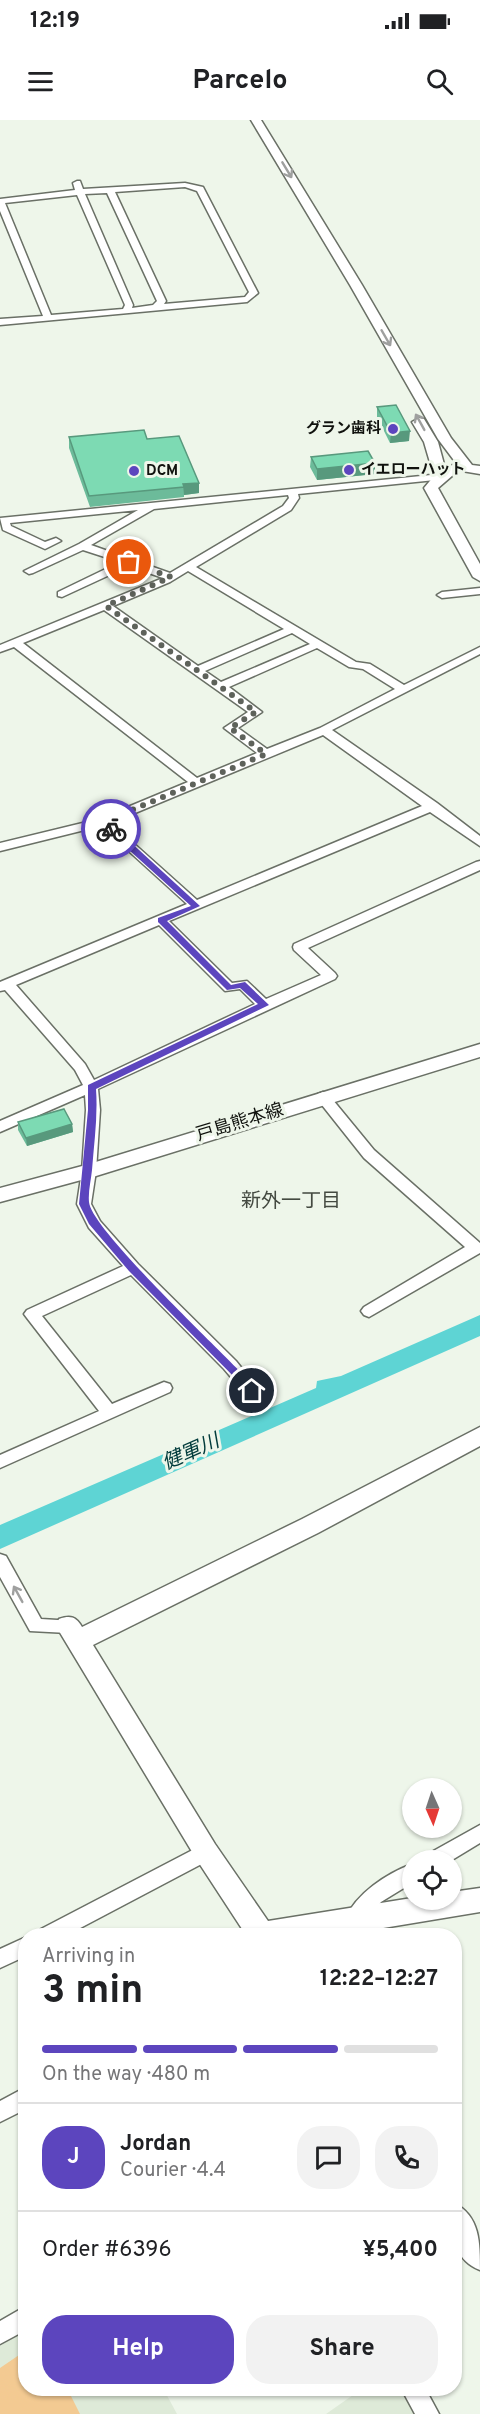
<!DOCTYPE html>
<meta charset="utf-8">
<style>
body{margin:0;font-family:Overpass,"Noto Sans JP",sans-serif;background:#f2f2f2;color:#202124;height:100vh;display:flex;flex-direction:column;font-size:22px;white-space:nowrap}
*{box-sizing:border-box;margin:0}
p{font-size:20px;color:#757577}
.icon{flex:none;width:33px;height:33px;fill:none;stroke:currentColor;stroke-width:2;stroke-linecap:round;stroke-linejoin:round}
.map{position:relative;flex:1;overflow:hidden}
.drawer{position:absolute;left:18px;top:1808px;width:444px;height:468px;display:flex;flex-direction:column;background:#fff;border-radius:24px;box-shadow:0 2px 4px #0004}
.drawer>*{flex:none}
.needle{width:39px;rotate:177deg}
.controls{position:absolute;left:402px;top:1658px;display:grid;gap:12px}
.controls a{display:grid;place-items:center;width:60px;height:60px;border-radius:50%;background:#fff;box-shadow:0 2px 4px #0004;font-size:30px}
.pin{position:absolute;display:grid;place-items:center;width:51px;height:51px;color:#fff;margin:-26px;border:3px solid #fff;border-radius:50%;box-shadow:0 2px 6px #0007}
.courier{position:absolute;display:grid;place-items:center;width:60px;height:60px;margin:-30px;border:4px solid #5c45be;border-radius:50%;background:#fff;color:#222;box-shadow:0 2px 8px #0007}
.head em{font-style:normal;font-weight:700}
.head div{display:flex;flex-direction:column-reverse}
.head{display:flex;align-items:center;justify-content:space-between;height:102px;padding:0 24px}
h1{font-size:39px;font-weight:700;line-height:45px}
.bar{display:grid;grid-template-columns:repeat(4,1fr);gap:9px 6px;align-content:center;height:72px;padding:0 24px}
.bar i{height:8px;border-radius:4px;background:#e0e0e0}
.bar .on{background:#5c45be}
.bar p{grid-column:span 4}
.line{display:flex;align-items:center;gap:15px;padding:0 24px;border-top:2px solid #e0e0e0}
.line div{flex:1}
.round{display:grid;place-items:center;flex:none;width:63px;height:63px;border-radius:24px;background:#f2f2f2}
.cta{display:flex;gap:12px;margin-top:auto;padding:12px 24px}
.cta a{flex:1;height:69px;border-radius:24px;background:#5c45be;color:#fff;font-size:24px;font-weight:700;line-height:69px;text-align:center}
.cta a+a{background:#f2f2f2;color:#202124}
.status{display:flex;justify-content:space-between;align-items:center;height:42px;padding:0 30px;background:#fff;direction:ltr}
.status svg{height:16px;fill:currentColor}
header{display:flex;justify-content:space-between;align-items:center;height:78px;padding:0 24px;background:#fff;font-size:27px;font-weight:700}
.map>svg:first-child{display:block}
.built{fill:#deead8}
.green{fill:#f3ca92}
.water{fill:#5ed4d4}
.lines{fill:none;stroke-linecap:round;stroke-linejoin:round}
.street-casing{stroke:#6a7066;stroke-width:3}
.secondary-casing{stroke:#6a7066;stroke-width:3}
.street{fill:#fff;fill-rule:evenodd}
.secondary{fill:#fff;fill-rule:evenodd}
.wall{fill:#6cbb9a}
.shaded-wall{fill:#58997d}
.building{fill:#7ddab3;stroke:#58997d;stroke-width:1.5}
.oneway{stroke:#9fa09f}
.route{fill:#5c45be}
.done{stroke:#5e625b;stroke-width:6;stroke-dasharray:0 10.8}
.poi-dot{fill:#5c45be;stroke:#eef6ea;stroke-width:2}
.labels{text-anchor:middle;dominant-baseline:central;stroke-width:6;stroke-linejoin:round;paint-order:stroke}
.far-poi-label{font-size:15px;font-weight:bold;fill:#10120e;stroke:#eef6ea;text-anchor:start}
.street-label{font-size:18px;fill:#10120e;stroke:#eef6ea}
.neighbourhood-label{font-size:20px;fill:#444a41;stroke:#eef6ea}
.water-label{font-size:20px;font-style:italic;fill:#023c3c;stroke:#eef6ea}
</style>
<div class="status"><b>12:19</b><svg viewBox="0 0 49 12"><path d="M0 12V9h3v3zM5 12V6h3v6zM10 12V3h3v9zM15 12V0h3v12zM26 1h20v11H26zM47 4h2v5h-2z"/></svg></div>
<header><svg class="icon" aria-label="menu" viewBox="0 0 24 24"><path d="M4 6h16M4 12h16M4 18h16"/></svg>Parcelo<svg class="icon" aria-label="search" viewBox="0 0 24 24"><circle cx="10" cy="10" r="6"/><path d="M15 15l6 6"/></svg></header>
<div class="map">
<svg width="480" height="2294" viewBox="0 0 480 2294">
<rect width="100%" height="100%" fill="#eef6ea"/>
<!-- built -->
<path class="built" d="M25 2210 26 2268H163L177 2294H0V2226Z
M363 2268H400L417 2294H326Z"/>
<!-- green -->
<path class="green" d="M25 2231 26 2268H67L80 2294H0V2248Z"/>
<!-- water -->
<path class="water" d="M480 1195V1216L0 1429V1405L316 1268 317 1261 341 1256Z"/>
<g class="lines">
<!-- street casing -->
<g class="street-casing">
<path id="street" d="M77 61H80L83 69 185 63 203 67 258 173 247 182 0 205V199L43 196 0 91V79L75 70 73 63ZM185 67 197 71 249 172 245 177 164 184 166 181 115 72ZM107 73 157 181 153 185 132 188 133 185 85 74ZM77 75 125 185 123 189 51 195 5 83Z
M441 354 446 357 445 359 298 374 299 378 291 390 196 447 356 542 370 544 404 565 480 527V534L332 610 437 683 480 716V726L430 692 169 801 232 863 247 861 266 879 321 855 294 830 293 827 294 824 476 742 480 741V750L308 828 335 853 337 856 335 859 98 969 100 990 96 1051 91 1084 100 1101 138 1144 236 1241 260 1271 258 1275H246L224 1249 131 1155 42 1196 112 1284 164 1262 170 1264 172 1268 170 1272 0 1348V1335L99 1291 27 1198 24 1194 27 1190 123 1146 89 1108 77 1084 82 1051 86 990 85 975 0 1012V1001L83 965 75 950 5 870 0 871V862L187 784 101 706 0 731V723L99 699 188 662 14 527 0 532V525L163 458 129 446 62 477 58 476V472L120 442 83 430 33 453 29 454 24 451 79 424 138 390 10 403 11 406 45 422 56 418 61 421 45 429 3 410 0 398ZM288 375 289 378 283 386 170 453 91 425 154 389ZM188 451 284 509 198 546 113 486 170 462ZM104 490 248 592 224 608 257 633 197 658 23 523ZM292 513 310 524 221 562 205 551ZM317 528 349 547 363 549 395 569 320 608 267 629 238 608 262 592 229 567ZM323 615 422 686 197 780 111 703ZM159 805 225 871 240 869 255 884 94 960 85 944 16 865Z
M480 468V474L442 478 437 475 442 472Z
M323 972 328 974 374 1030 480 1123V1133L369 1197 364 1195 361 1191 364 1187 465 1127 364 1038 318 980 316 977 318 974Z
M0 1434 6 1436 41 1499 74 1501 77 1506 74 1511 68 1513 30 1511 0 1457Z
M480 1705V1723L452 1740H426L428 1734Z
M206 1723 213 1726 215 1732 213 1738 67 1815H38L41 1809Z
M412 1744V1763L381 1782 362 1805 355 1808 348 1805 345 1799C357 1773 386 1754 412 1744Z
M26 1817V1836L0 1848V1829Z
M26 1967V1989L0 2002V1981Z
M26 2186V2210L0 2224V2201Z
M401 2268H425L439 2294H415Z"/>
</g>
<!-- secondary casing -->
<g class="secondary-casing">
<path id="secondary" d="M251 0H261L362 165 451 318 472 345 480 346V354L462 351 438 319 350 165Z
M419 298 424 299 438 322 445 348 453 345 460 349 438 368 480 444V461L473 457 424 368 434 356 424 322 412 302Z
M480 924V937L96 1056 0 1082V1068L86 1045Z
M480 1307V1326L318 1413 93 1525 215 1724 268 1801 412 1778 452 1779V1772L480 1768V1792L341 1815H246L197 1740 56 1506 59 1499C71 1495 76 1497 82 1507L302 1399Z
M454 2083C480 2096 480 2123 480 2150 450 2138 454 2111 454 2083Z"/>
</g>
<!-- street -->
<use href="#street" class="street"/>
<!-- secondary -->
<use href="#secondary" class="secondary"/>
</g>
<!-- wall -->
<path class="wall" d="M377 287 409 321 390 323 377 297Z
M69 317 147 319 199 363V373L184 375V377L90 387 69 328Z
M311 337 375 354 317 360 310 347Z
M18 1002 72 1004 73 1012 27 1026 18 1010Z"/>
<!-- shaded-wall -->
<path class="shaded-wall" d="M410 311 409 321 390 323 391 313Z
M375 343V354L317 360V349Z
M199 363V373L184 375 183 364Z
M72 1004 73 1012 27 1026 26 1018Z"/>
<!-- building -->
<path class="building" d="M396 285 410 311 391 313 377 287Z
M144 310 147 319 179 316 199 363 183 364 184 367 89 376 69 317Z
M368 331 375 343 317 349 311 337Z
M64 989 72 1004 26 1018 18 1002Z"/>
<!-- one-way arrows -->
<defs><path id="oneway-shaft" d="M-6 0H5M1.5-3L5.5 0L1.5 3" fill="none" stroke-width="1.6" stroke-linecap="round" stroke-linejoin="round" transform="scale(1.5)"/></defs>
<g class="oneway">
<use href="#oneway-shaft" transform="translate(287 50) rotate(59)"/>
<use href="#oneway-shaft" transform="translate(386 218) rotate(60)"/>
<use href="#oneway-shaft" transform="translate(420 302) rotate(-119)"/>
<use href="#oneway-shaft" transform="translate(18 1474) rotate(-119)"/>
</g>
<!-- route -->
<path class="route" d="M108 707H114L200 786 167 801 231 865 245 862 269 885 96 969C98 996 94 1023 92 1050 91 1060 88 1072 89 1082 91 1110 228 1237 256 1268V1274L252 1275 129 1151 89 1104 79 1084 88 990V965L258 884 240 868 227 870 158 802V798L191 786 108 711Z"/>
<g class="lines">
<!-- done -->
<path class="done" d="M111 709 103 702 266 634 230 608 256 592 106 486 171 457 129 442"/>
</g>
<!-- markers -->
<g class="poi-dot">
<circle cx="393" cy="309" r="6"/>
<circle cx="349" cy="350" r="6"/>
<circle cx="134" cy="351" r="6"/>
</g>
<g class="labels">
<!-- far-poi labels -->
<g class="far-poi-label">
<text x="381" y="309" text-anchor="end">グラン歯科</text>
<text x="361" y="350">イエローハット</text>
<text x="146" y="351">DCM</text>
</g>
<!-- street labels -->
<g class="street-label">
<text transform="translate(240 1003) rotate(-17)">戸島熊本線</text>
</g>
<!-- neighbourhood labels -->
<g class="neighbourhood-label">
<text x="291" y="1082">新外一丁目</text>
</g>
<!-- water labels -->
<g class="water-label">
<text transform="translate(191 1333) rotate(-24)">健軍川</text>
</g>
</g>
</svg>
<div class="controls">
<a><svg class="needle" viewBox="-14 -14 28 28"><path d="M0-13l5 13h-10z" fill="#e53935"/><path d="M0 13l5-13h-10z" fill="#757577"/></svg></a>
<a><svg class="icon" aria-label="locate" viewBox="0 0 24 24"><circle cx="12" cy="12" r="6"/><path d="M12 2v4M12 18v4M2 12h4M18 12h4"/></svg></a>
</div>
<div class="pin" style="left:129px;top:442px;background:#ea580c"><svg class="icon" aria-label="bag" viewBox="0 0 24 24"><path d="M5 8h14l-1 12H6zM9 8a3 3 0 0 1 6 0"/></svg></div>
<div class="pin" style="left:252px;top:1271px;background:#1f2937"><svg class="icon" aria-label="home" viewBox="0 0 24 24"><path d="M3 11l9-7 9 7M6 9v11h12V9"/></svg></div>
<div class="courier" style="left:111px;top:709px"><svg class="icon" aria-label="bike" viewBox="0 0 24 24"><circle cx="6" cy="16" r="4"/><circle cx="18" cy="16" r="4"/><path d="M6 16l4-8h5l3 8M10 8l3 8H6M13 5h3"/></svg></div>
<section class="drawer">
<div class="head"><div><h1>3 min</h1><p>Arriving in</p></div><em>12:22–12:27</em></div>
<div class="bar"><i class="on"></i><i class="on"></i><i class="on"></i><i></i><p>On the way · 480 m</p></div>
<div class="line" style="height:108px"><b class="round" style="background:#5c45be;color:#fff">J</b><div><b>Jordan</b><p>Courier · 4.4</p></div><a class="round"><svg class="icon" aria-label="chat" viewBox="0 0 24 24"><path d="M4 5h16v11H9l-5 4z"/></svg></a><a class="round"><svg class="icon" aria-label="phone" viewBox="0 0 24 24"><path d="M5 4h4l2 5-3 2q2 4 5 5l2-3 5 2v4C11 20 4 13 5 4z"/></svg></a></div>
<div class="line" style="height:78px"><div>Order #6396</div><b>¥5,400</b></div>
<div class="cta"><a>Help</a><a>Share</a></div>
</section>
</div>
